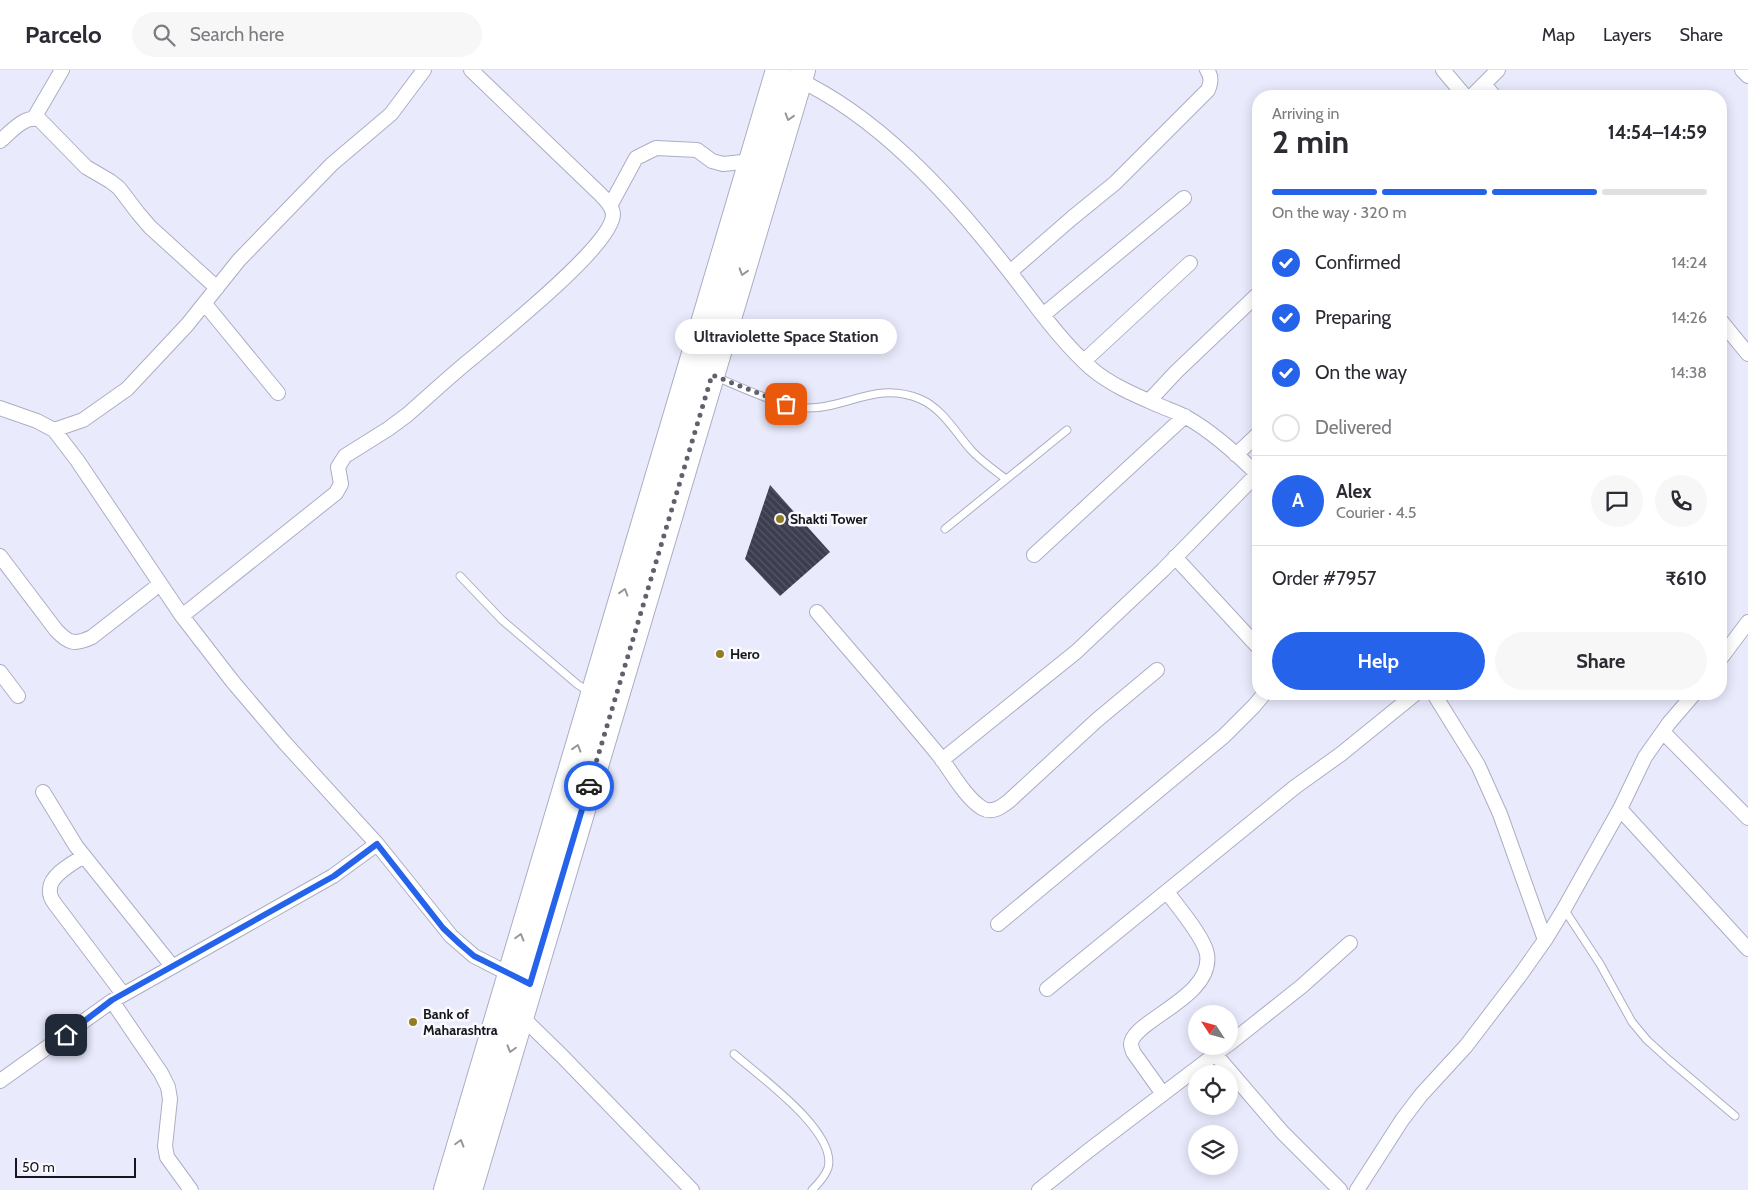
<!DOCTYPE html>
<meta charset="utf-8">
<style>
body{margin:0;font-family:Cabin,sans-serif;background:#f7f7f7;color:#2b2b33;height:100vh;display:flex;flex-direction:column;font-size:19px;white-space:nowrap}
*{box-sizing:border-box;margin:0}
p{font-size:16px;color:#7c7c81}
.icon{flex:none;width:28px;height:28px;fill:none;stroke:currentColor;stroke-width:2;stroke-linecap:round;stroke-linejoin:round}
.map{position:relative;flex:1;overflow:hidden}
.details{position:absolute;left:1252px;top:20px;width:475px;height:610px;display:flex;flex-direction:column;background:#fff;border-radius:20px;box-shadow:0 2px 12px #0003}
.details>*{flex:none}
.needle{width:32px;rotate:306deg}
.buttons{position:absolute;left:1188px;top:935px;display:grid;gap:10px}
.buttons a{display:grid;place-items:center;width:50px;height:50px;border-radius:50%;background:#fff;box-shadow:0 2px 12px #0003;font-size:25px}
.scale{position:absolute;left:15px;bottom:12px;width:121px;box-sizing:border-box;padding-left:5px;border:2px solid #16171e;border-top:0;font-size:14px;line-height:18px;white-space:nowrap;color:#16171e;-webkit-text-stroke:4px #f9f9fe;paint-order:stroke}
.pin{position:absolute;display:grid;place-items:center;width:42px;height:42px;color:#fff;margin:-21px;border-radius:10px;box-shadow:0 2px 8px #0006}
.courier{position:absolute;display:grid;place-items:center;width:50px;height:50px;margin:-25px;border:4px solid #2563eb;border-radius:50%;background:#fff;color:#222;box-shadow:0 1px 6px #0007}
.bubble{position:absolute;height:35px;border-radius:18px;background:#fff;box-shadow:0 2px 12px #0003;font-size:16px;font-weight:800;line-height:35px;text-align:center}
.overview em{font-style:normal;font-weight:800}
.overview div{display:flex;flex-direction:column-reverse}
.overview{display:flex;align-items:center;justify-content:space-between;height:85px;padding:0 20px}
h1{font-size:32px;font-weight:800;line-height:38px}
.bar{display:grid;grid-template-columns:repeat(4,1fr);gap:8px 5px;align-content:center;height:60px;padding:0 20px}
.bar i{height:6px;border-radius:4px;background:#e1e1e2}
.bar .active{background:#2563eb}
.bar p{grid-column:span 4}
.line{display:flex;align-items:center;gap:12px;padding:0 20px;border-top:1px solid #e1e1e2}
.line div{flex:1}
.round{display:grid;place-items:center;flex:none;width:52px;height:52px;border-radius:26px;background:#f7f7f7}
ol{padding:0 20px;list-style:none}
li{display:flex;align-items:center;gap:15px;height:55px}
li p{margin-inline-start:auto}
li .icon{padding:5px;border-radius:50%;background:#2563eb;color:#fff;stroke-width:4}
li:last-child{color:#7c7c81}
li i{width:28px;height:28px;border:2px solid #e1e1e2;border-radius:50%}
.button{display:flex;gap:10px;margin-top:auto;padding:10px 20px}
.button a{flex:1;height:58px;border-radius:30px;background:#2563eb;color:#fff;font-size:20px;font-weight:800;line-height:58px;text-align:center}
.button a+a{background:#f7f7f7;color:#2b2b33}
header{display:flex;align-items:center;gap:30px;box-sizing:border-box;height:70px;padding:0 25px;background:#fff;border-bottom:1px solid #e1e1e2}
header strong{font-size:24px}
nav{display:flex;gap:28px;margin-inline-start:auto;font-size:18px}
.search{width:350px;height:45px;background:#f7f7f7;display:flex;align-items:center;gap:12px;box-sizing:border-box;padding:0 18px;border-radius:28px;color:#7c7c81;font-size:19px}
.map>svg:first-child{display:block}
.building{fill:url(#building-back-hatch)}
.lines{fill:none;stroke-linecap:round;stroke-linejoin:round}
.service-casing{stroke:#abaec3;stroke-width:9}
.minor-casing{stroke:#abaec3;stroke-width:16}
.trunk-casing{stroke:#abaec3;stroke-width:26}
.service{stroke:#fff;stroke-width:7}
.minor{stroke:#fff;stroke-width:14}
.trunk{stroke:#fff;stroke-width:24}
.oneway{stroke:#96979a}
.done{stroke:#60616c;stroke-width:5;stroke-dasharray:0 9}
.route{stroke:#2563eb;stroke-width:6}
.poi-dot{fill:#917d23;stroke:#f9f9fe;stroke-width:2}
.labels{text-anchor:middle;dominant-baseline:central;stroke-width:5;stroke-linejoin:round;paint-order:stroke}
.poi-label{font-size:14px;font-weight:bold;fill:#16171e;stroke:#f9f9fe;text-anchor:start}
</style>
<header>
<strong>Parcelo</strong>
<div class="search"><svg class="icon" aria-label="search" viewBox="0 0 24 24"><circle cx="10" cy="10" r="6"/><path d="M15 15l6 6"/></svg>Search here</div>
<nav><a>Map</a><a>Layers</a><a>Share</a></nav>
</header>
<div class="map">
<svg width="1748" height="1120" viewBox="0 0 1748 1120">
<defs>
<pattern id="building-back-hatch" width="6" height="6" patternUnits="userSpaceOnUse" patternTransform="scale(1.25)"><rect width="6" height="6" fill="#3c3e50"/><path d="M-1 5l2 2M0 0l6 6M5-1l2 2" fill="none" stroke="#555766"/></pattern>
</defs>
<rect width="100%" height="100%" fill="#e9ebfd"/>
<!-- building -->
<path class="building" d="M770 415 830 482 780 526 745 489Z"/>
<g class="lines">
<!-- service casing -->
<g class="service-casing">
<path id="service" d="M714 306C738 316 784 338 808 338 849 338 876 311 920 329 942 338 956 363 971 380 981 391 994 400 1006 409
M945 459 1067 360
M460 506 502 550 577 614 589 622
M1564 839 1600 894 1632 952 1647 970 1669 990 1735 1046
M734 984C759 1006 838 1062 828 1098 825 1107 818 1114 812 1120"/>
</g>
<!-- minor casing -->
<g class="minor-casing">
<path id="minor" d="M1443 0 1465 26
M1742 0 1748 6
M795 8C876 45 947 122 1002 192 1031 228 1057 268 1092 299 1111 315 1135 325 1158 335 1167 339 1177 342 1186 347 1213 362 1237 384 1259 406
M1484 14 1494 26
M1472 26 1498 0
M34 48 62 0
M0 71C11 62 25 44 40 50L86 97 110 111 119 118 138 143 150 157 217 218
M610 136 636 88 656 78 697 80 712 91 723 94 752 91
M1010 202 1072 148 1115 113 1208 20C1211 12 1212 7 1207 0
M205 234 278 323
M1043 245 1184 128
M1721 251 1748 284
M1084 291 1190 193
M1149 331 1176 302 1259 223
M0 338 37 351 54 360 77 390 182 546 233 612 284 672 377 774 451 866 474 886 515 907
M54 360 83 350 127 319 187 255 239 190 332 94 391 44 424 0
M1236 385 1259 363
M1034 485 1185 346
M0 486 56 560C69 574 75 575 92 567L160 514
M1175 487 1259 578
M817 542C858 590 900 638 941 688 952 703 966 728 982 738 992 744 1001 737 1009 731L1097 650 1157 600
M182 546 336 423 341 414 338 397 345 386 388 359 407 345C430 325 452 304 476 285 501 263 614 174 613 144 612 135 604 128 598 122L471 0
M1721 588 1748 552
M0 602 18 626
M1434 624 1478 695 1500 744 1545 870
M1663 662 1748 748
M942 690 1076 582 1163 500 1257 404
M43 722 76 776 172 896
M1620 739 1748 879
M84 786C73 793 50 805 50 819 49 825 52 830 55 834L123 924
M998 854 1224 666 1254 636 1264 624
M1047 919 1295 717 1341 684 1415 624
M112 931 161 1003 168 1017 170 1029 165 1076 167 1087 191 1120
M521 946 562 986 692 1120
M1229 974 1302 916 1350 873
M1215 984 1283 1063 1340 1120
M0 1011 112 931 333 806 377 774
M1163 1024 1133 982C1133 981 1131 976 1131 975 1130 951 1214 928 1207 884 1204 867 1178 837 1167 822
M1039 1120 1088 1081 1226 976
M1357 1120 1402 1050 1421 1025 1466 976 1521 904 1545 870 1564 839 1620 739 1645 687 1669 653 1694 624"/>
</g>
<!-- trunk casing -->
<g class="trunk-casing">
<path id="trunk" d="M446 1120 778 0
M470 1120 803 0"/>
</g>
<!-- service -->
<use href="#service" class="service"/>
<!-- minor -->
<use href="#minor" class="minor"/>
<!-- trunk -->
<use href="#trunk" class="trunk"/>
</g>
<!-- one-way arrows -->
<defs><path id="oneway-chevron" d="M-2-3.5L2.5 0L-2 3.5" fill="none" stroke-width="1.6" stroke-linecap="round" stroke-linejoin="round" transform="scale(1.25)"/></defs>
<g class="oneway">
<use href="#oneway-chevron" transform="translate(789 47) rotate(107)"/>
<use href="#oneway-chevron" transform="translate(743 202) rotate(107)"/>
<use href="#oneway-chevron" transform="translate(624 522) rotate(-73)"/>
<use href="#oneway-chevron" transform="translate(577 678) rotate(-73)"/>
<use href="#oneway-chevron" transform="translate(520 867) rotate(-74)"/>
<use href="#oneway-chevron" transform="translate(511 979) rotate(106)"/>
<use href="#oneway-chevron" transform="translate(460 1073) rotate(-74)"/>
</g>
<g class="lines">
<!-- done -->
<path class="done" d="M589 716 712 305 786 334"/>
<!-- route -->
<path class="route" d="M66 965 112 930 334 806 377 774 443 858 460 874 474 886 530 914 589 716"/>
</g>
<!-- markers -->
<g class="poi-dot">
<circle cx="780" cy="449" r="5"/>
<circle cx="720" cy="584" r="5"/>
<circle cx="413" cy="952" r="5"/>
</g>
<g class="labels">
<!-- poi labels -->
<g class="poi-label">
<text x="790" y="449">Shakti Tower</text>
<text x="730" y="584">Hero</text>
<text x="423" y="944">Bank of<tspan x="423" dy="16">Maharashtra</tspan></text>
</g>
</g>
</svg>
<div class="buttons">
<a><svg class="needle" viewBox="-14 -14 28 28"><path d="M0-13l5 13h-10z" fill="#e53935"/><path d="M0 13l5-13h-10z" fill="#7c7c81"/></svg></a>
<a><svg class="icon" aria-label="locate" viewBox="0 0 24 24"><circle cx="12" cy="12" r="6"/><path d="M12 2v4M12 18v4M2 12h4M18 12h4"/></svg></a>
<a><svg class="icon" aria-label="layers" viewBox="0 0 24 24"><path d="M12 4l9 5-9 5-9-5zM3 14l9 5 9-5"/></svg></a>
</div>
<div class="scale">50 m</div>
<div class="pin" style="left:786px;top:334px;background:#ea580c"><svg class="icon" aria-label="bag" viewBox="0 0 24 24"><path d="M5 8h14l-1 12H6zM9 8a3 3 0 0 1 6 0"/></svg></div>
<div class="pin" style="left:66px;top:965px;background:#1f2937"><svg class="icon" aria-label="home" viewBox="0 0 24 24"><path d="M3 11l9-7 9 7M6 9v11h12V9"/></svg></div>
<div class="courier" style="left:589px;top:716px"><svg class="icon" aria-label="car" viewBox="0 0 24 24"><path d="M5 17H2v-5l4-1 3-4h7l3 4 3 1v5h-3M9 17h6M6 11h13"/><circle cx="7" cy="17" r="2"/><circle cx="17" cy="17" r="2"/></svg></div>
<div class="bubble" style="left:675px;top:249px;width:222px">Ultraviolette Space Station</div>
<section class="details">
<div class="overview"><div><h1>2 min</h1><p>Arriving in</p></div><em>14:54–14:59</em></div>
<div class="bar"><i class="active"></i><i class="active"></i><i class="active"></i><i></i><p>On the way · 320 m</p></div>
<ol>
<li><svg class="icon" aria-label="check" viewBox="0 0 24 24"><path d="M5 12l5 5 9-10"/></svg>Confirmed<p>14:24</p></li>
<li><svg class="icon" aria-label="check" viewBox="0 0 24 24"><path d="M5 12l5 5 9-10"/></svg>Preparing<p>14:26</p></li>
<li><svg class="icon" aria-label="check" viewBox="0 0 24 24"><path d="M5 12l5 5 9-10"/></svg>On the way<p>14:38</p></li>
<li><i></i>Delivered</li>
</ol>
<div class="line" style="height:90px"><b class="round" style="background:#2563eb;color:#fff">A</b><div><b>Alex</b><p>Courier · 4.5</p></div><a class="round"><svg class="icon" aria-label="chat" viewBox="0 0 24 24"><path d="M4 5h16v11H9l-5 4z"/></svg></a><a class="round"><svg class="icon" aria-label="phone" viewBox="0 0 24 24"><path d="M5 4h4l2 5-3 2q2 4 5 5l2-3 5 2v4C11 20 4 13 5 4z"/></svg></a></div>
<div class="line" style="height:65px"><div>Order #7957</div><b>₹610</b></div>
<div class="button"><a>Help</a><a>Share</a></div>
</section>
</div>
